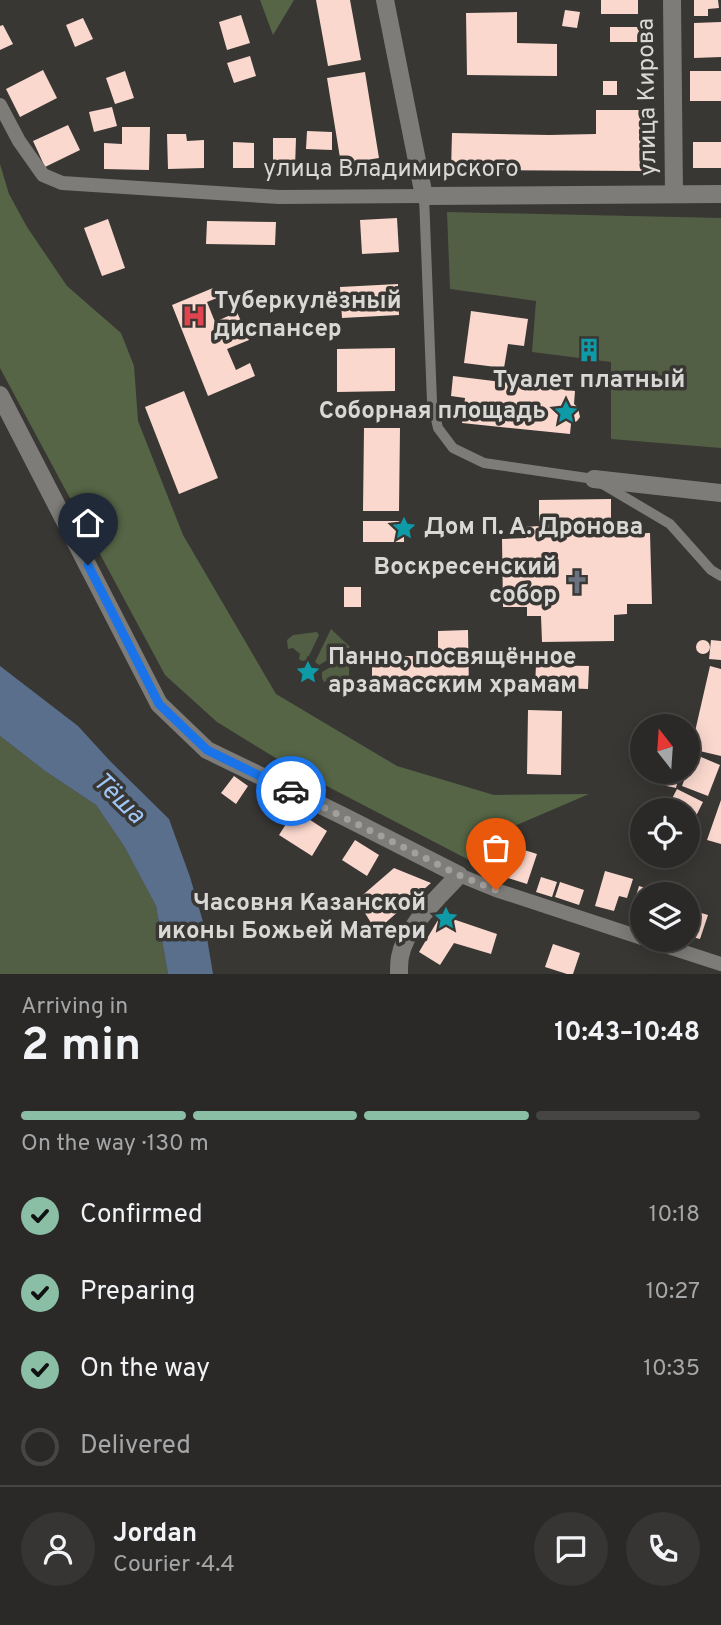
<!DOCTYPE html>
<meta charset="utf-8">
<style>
body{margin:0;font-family:Overpass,sans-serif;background:#363533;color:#f1f3f6;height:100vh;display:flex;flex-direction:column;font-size:26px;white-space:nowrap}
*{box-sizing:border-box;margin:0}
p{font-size:23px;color:#a5a6a7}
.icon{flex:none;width:38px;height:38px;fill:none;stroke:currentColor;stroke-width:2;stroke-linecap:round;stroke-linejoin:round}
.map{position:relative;height:974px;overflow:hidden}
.drawer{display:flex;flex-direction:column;background:#2a2927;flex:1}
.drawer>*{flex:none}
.needle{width:46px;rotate:343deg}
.fabs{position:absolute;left:630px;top:714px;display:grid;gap:14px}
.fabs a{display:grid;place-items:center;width:70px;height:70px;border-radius:50%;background:#2a2927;box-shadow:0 4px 18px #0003,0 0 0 2px #464544;font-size:35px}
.pin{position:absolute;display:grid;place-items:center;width:60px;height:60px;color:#fff;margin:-72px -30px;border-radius:50% 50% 50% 0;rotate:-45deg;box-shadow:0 0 7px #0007}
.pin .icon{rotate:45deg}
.courier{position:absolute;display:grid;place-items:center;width:70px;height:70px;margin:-35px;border:5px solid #1a73e8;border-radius:50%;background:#fff;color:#222;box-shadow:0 2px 9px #0007}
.overview em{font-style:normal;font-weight:700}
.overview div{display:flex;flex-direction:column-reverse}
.overview{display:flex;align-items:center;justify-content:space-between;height:119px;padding:0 21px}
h1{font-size:46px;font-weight:700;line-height:52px}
.bar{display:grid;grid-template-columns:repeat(4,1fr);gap:10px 7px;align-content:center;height:84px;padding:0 21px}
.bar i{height:9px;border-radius:5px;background:#464544}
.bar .current{background:#8abfa5}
.bar p{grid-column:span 4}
.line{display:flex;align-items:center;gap:18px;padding:0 21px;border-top:2px solid #464544}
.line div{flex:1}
.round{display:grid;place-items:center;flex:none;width:74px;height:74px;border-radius:37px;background:#363533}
ol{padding:0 21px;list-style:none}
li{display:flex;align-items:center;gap:21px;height:77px}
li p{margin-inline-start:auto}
li .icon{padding:7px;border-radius:50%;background:#8abfa5;color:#111;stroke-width:4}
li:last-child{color:#a5a6a7}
li i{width:38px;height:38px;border:4px solid #464544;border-radius:50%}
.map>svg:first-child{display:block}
.green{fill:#525f44}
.forest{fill:#566546}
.water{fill:#5a6f8c}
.building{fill:#fad8ce}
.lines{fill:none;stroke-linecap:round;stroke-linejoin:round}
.pedestrian{stroke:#7e7c79;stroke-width:10}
.minor{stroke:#7e7c79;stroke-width:14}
.tertiary{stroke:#7e7c79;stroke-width:18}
.done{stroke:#a1a09d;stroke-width:7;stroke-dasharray:0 12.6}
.route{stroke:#1a73e8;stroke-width:9}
.labels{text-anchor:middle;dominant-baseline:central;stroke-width:7;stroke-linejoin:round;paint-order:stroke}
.street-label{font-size:24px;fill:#d9d8d6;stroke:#383734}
.poi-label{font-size:24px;font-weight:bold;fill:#d9d8d6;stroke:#383734;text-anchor:start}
.water-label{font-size:26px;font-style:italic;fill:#9fc6f7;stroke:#383734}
</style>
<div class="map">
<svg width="721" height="974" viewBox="0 0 721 974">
<rect width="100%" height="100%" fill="#383734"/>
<!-- green -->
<path class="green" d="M447 212 721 218V448L611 439V362L532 352 536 301 450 289Z
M331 629 350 647 319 665 315 662Z
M317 632 319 635 307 660 302 661 299 659 300 654 293 648 288 649 287 640 293 635Z
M344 659 349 663V683L344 691 339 692 333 689 334 686 328 680 324 682 322 678V672Z
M0 736 45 771 96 805 124 846 156 906 168 974H0Z"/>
<!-- forest -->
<path class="forest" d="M260 0H294L273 35Z
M0 164 9 194 27 227 67 286 121 333 134 366 138 421 183 535 276 694 397 766 494 795 589 794 505 830 471 861 292 768 217 722 165 675 0 368Z"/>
<!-- water -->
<path class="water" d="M0 666 78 726 110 761 169 819 190 877 206 932 213 974H168L156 906 124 846 96 805 45 771 0 736Z"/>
<!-- building -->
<path class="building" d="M316 0H350L361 60 328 66Z
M601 0H638V14H601Z
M694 0H718L719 8 708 9V16H694Z
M565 10 580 12 577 28 562 26Z
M517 12V43L557 44V76L467 75 466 13Z
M241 15 250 43 227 50 219 22Z
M83 18 93 39 75 47 66 25Z
M721 22V57L694 58V23Z
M3 25 13 44 0 50V26Z
M610 27H639V42H610Z
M250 56 256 76 234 83 227 63Z
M43 70 57 98 20 117 6 89Z
M125 71 134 98 115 104 106 78Z
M690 71H721V101H690Z
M365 72 379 158 341 164 327 78Z
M603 81H617V95H603Z
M112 107 117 126 94 132 89 112Z
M596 110H644V171L451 170 452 133 549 135 596 134Z
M68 125 80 150 45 167 33 141Z
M122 127H150L149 170 104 169V143L122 144Z
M307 131 332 132V150L306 149Z
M167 134H186L187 141 204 140V168L168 169Z
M273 138H296L295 168H273Z
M233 142 254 143V168H233Z
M693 142H721V168H693Z
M397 218 399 252 362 254 360 220Z
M108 219 125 268 102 276 84 228Z
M207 221 276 222 275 245 206 244Z
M398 284 399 315 342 318 340 287Z
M213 288 217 298 207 302 215 322 237 312 249 340 227 349 236 370 250 363 255 376 208 396 172 305Z
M471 311 528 319 524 346 508 344 504 368 464 363Z
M395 348V391L337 392V349Z
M453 376 575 391 574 404 578 408 580 417 577 421 571 424 570 434 462 423 465 398 451 396Z
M184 391 218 478 179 494 145 407Z
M364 428H400L399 511H363Z
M611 499V525H625L626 534 650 533 652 604H627V614L614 615V641L542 642 541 616H527V607H503L502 539 526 538 525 527 539 526V500Z
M363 521H404V542H363Z
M344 587H361V607H344Z
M468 630 469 692 372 693V656H438V631Z
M711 640 721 641V660L709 659Z
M696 647a7 7 0 1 1 14 0a7 7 0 1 1-14 0Z
M536 665 589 666 588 689 535 687Z
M710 666 721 669V756L691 749Z
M528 710 562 711 561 775 527 774Z
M694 754 720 765 708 796 682 786Z
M656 772H680L676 788 653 783Z
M234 776 248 786 236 804 221 793Z
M677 789 703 802 688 832V810H666Z
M721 800V844L707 840Z
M295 810 327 831 312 856 279 835Z
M355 840 379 855 367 876 342 860Z
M518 848 537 854 527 884 508 878Z
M394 868 431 883 376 931 357 900Z
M605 871 633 879 627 898 619 896 614 911 595 906Z
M541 877 557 882 552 897 536 892Z
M560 882 584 890 579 905 555 897Z
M639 886 664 894H642V920L630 916Z
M688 909 708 915 700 939 688 936Z
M441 915 497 934 491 954 454 943 440 965 419 952Z
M553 944 580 953 573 974H567L545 967Z"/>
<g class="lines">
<!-- pedestrian -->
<path class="pedestrian" d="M424 196 432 402 438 428 453 448 484 463 594 479 670 524 711 570 721 576"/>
<!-- minor -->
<path class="minor" d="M0 105 19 141 43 175 62 183 279 197 424 196
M459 875 496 890 642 938
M647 940 721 964"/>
<!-- tertiary -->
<path class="tertiary" d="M385 0 424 196 721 194
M672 0 674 193
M0 395 159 704 207 750 341 815 459 875C439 897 405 927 400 957 399 962 399 969 399 974
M594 479 721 493"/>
</g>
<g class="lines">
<!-- done -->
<path class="done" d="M291 791 459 875 496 890"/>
<!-- route -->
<path class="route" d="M88 565 159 704 207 750 291 791"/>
</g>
<!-- icons -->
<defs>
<g id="hospital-bare" transform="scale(1.89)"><path d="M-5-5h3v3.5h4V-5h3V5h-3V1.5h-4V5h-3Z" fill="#e0444e" stroke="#383734" stroke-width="2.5" paint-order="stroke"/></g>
<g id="building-bare" transform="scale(1.89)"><path d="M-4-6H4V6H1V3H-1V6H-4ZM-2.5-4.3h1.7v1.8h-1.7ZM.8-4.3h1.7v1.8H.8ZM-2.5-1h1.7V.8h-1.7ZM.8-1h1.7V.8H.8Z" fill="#0f9aa8" stroke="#383734" stroke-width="2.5" paint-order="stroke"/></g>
<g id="sight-bare" transform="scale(1.89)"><path d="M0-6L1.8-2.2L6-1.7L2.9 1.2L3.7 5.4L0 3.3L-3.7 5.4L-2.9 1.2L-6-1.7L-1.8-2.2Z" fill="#0f9aa8" stroke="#383734" stroke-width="2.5" paint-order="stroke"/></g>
<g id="church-bare" transform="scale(1.89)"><path d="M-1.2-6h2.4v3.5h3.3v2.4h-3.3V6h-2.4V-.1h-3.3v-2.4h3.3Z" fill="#6b7280" stroke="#383734" stroke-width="2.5" paint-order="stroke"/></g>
</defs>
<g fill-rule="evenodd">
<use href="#hospital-bare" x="194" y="316"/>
<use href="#building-bare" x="589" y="350"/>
<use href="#sight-bare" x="566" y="412"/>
<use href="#sight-bare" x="404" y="528"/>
<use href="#church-bare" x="577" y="582"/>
<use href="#sight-bare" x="308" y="672"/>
<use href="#sight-bare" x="446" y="918"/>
</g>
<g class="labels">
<!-- street labels -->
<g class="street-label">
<text transform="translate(648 97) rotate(-91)">улица Кирова</text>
<text x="391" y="170">улица Владимирского</text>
</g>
<!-- poi labels -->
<g class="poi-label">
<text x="214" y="302">Туберкулёзный<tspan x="214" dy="28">диспансер</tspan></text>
<text x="589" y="381" text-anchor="middle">Туалет платный</text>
<text x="546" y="412" text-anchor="end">Соборная площадь</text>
<text x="424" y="528">Дом П. А. Дронова</text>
<text x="557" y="568" text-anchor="end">Воскресенский<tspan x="557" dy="28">собор</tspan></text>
<text x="328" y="658">Панно, посвящённое<tspan x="328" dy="28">арзамасским храмам</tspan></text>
<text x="426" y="904" text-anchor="end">Часовня Казанской<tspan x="426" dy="28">иконы Божьей Матери</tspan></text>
</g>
<!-- water labels -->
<g class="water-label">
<text transform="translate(118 799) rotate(44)">Тёша</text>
</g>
</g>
</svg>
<div class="fabs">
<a><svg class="needle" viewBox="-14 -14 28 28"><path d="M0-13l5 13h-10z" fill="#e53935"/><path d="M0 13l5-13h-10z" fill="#a5a6a7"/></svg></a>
<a><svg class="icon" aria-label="locate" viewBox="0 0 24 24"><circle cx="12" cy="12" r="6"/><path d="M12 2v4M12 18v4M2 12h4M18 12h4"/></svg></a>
<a><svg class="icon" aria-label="layers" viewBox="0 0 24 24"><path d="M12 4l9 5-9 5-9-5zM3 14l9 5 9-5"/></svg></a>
</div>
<div class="pin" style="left:496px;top:890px;background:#ea580c"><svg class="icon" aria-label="bag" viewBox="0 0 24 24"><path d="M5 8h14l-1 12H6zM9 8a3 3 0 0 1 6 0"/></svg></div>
<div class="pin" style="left:88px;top:565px;background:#1f2937"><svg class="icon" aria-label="home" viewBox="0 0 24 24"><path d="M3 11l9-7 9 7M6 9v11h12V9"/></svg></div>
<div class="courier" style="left:291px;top:791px"><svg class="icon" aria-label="car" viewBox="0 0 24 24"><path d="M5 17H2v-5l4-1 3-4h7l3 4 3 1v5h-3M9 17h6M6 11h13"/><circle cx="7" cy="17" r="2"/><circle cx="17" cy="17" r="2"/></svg></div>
</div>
<section class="drawer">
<div class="overview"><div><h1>2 min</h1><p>Arriving in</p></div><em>10:43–10:48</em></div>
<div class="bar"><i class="current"></i><i class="current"></i><i class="current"></i><i></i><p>On the way · 130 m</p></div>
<ol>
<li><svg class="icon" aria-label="check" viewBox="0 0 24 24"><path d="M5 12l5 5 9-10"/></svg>Confirmed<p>10:18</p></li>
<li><svg class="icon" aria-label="check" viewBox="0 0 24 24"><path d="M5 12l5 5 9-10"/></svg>Preparing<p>10:27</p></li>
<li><svg class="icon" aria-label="check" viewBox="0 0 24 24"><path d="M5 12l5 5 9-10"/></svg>On the way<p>10:35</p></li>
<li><i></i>Delivered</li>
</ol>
<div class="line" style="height:126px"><a class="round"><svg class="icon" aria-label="person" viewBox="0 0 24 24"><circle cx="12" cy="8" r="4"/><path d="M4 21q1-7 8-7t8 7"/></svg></a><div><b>Jordan</b><p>Courier · 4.4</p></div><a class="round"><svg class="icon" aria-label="chat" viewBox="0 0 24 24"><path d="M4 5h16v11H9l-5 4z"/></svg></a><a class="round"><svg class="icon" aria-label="phone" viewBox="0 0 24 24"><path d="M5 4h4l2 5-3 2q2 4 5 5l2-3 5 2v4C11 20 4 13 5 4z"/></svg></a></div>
</section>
